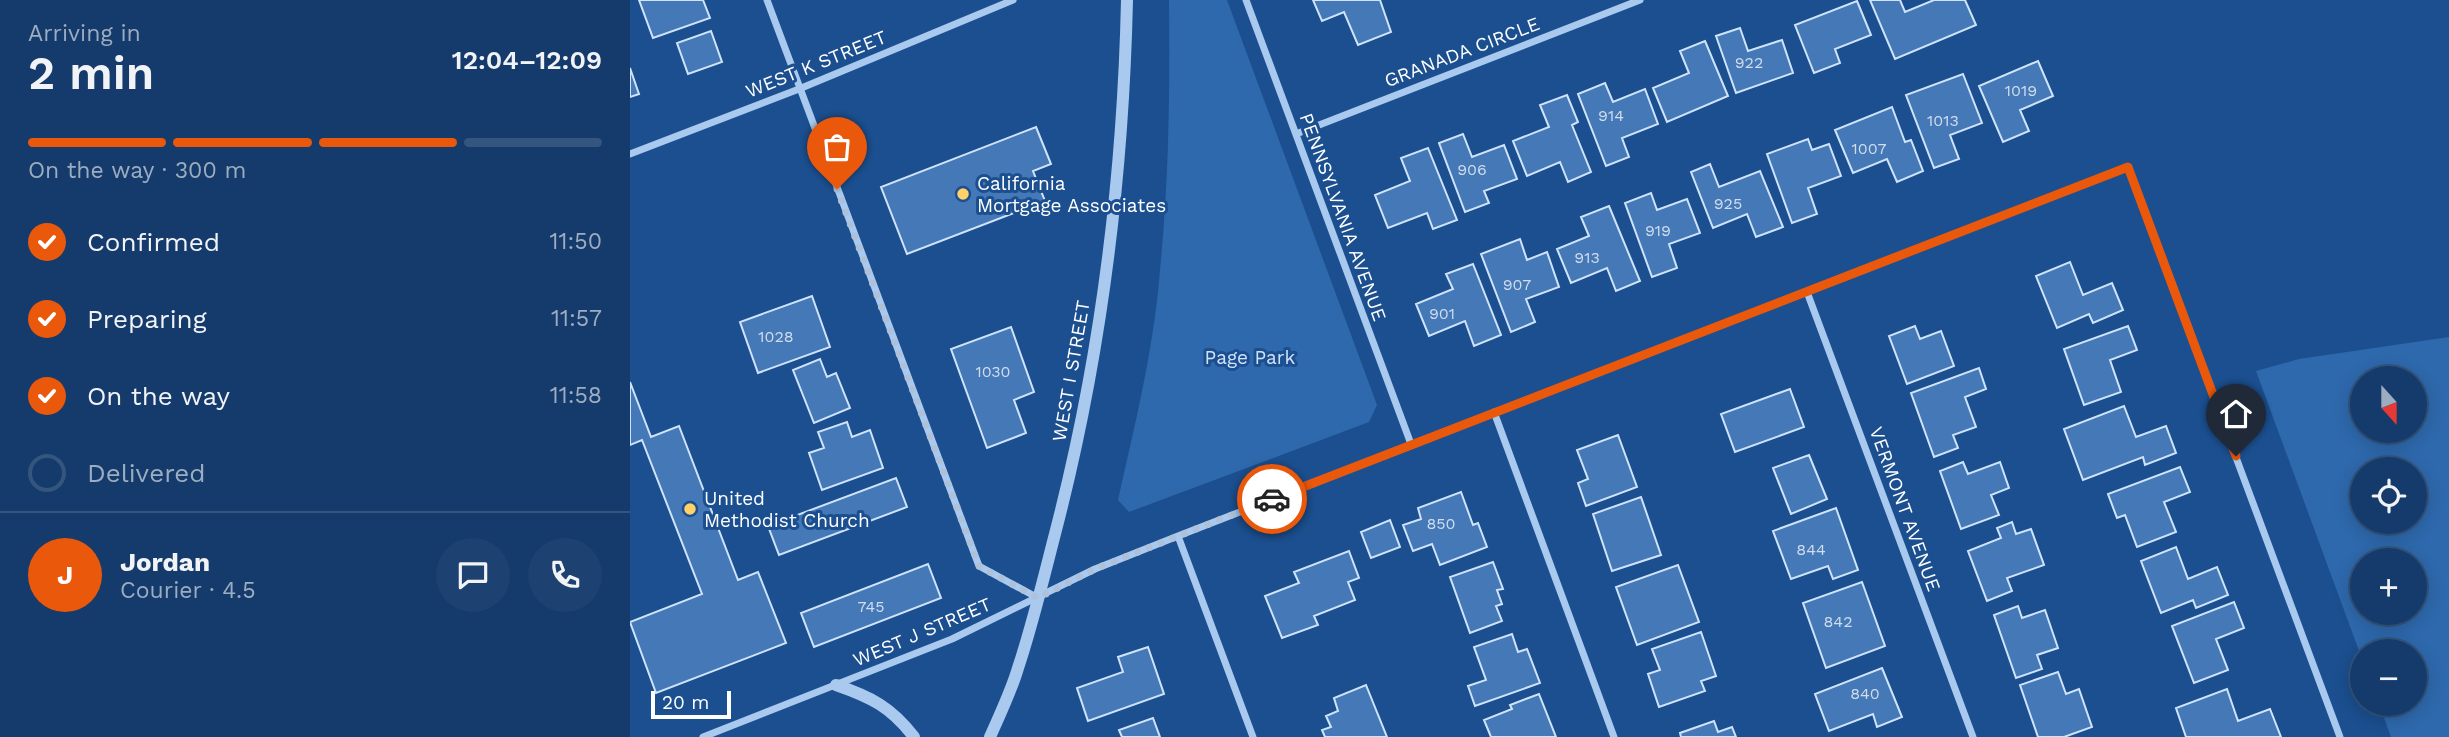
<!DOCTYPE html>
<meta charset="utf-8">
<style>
body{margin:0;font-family:"Work Sans",sans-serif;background:#1d4271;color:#f1f3f6;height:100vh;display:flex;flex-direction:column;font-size:26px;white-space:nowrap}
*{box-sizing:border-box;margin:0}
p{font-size:23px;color:#9dadc1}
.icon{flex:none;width:38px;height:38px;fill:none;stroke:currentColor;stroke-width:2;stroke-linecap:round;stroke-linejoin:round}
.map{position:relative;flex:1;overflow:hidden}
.details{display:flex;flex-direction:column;background:#143b6b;width:630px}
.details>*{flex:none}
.needle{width:46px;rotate:159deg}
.tools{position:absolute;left:1720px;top:366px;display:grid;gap:14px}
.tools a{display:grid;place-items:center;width:77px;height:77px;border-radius:50%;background:#143b6b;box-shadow:0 4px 18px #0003,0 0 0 2px #33557e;font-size:35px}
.scale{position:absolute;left:21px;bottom:18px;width:80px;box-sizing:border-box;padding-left:7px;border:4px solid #fff;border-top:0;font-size:19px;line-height:24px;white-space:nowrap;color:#fff;-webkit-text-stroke:5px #1b4f8f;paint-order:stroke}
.pin{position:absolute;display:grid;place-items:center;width:60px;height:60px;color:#fff;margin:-72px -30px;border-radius:50% 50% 50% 0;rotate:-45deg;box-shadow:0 0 7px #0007}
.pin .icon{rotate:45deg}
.courier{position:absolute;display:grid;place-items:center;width:70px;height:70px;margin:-35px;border:5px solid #ea580c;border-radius:50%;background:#fff;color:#222;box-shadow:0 2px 9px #0007}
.summary em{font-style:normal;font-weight:600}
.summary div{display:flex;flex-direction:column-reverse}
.summary{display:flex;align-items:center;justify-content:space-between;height:119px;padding:0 28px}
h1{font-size:46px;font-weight:600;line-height:52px}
.bar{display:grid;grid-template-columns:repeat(4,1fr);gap:10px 7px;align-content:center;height:84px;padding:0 28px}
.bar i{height:9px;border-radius:5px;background:#33557e}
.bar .current{background:#ea580c}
.bar p{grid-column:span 4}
.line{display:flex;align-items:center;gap:18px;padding:0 28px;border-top:2px solid #33557e}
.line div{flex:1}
.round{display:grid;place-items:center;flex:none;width:74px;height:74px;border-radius:37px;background:#1d4271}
ol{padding:0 28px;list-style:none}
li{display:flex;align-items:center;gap:21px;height:77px}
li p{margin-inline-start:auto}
li .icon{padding:7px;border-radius:50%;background:#ea580c;color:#fff;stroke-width:4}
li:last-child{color:#9dadc1}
li i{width:38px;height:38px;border:4px solid #33557e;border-radius:50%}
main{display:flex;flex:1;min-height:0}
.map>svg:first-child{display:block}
.green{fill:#2e69ad;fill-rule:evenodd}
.building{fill:#4478b7;stroke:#cfe3fa;stroke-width:2}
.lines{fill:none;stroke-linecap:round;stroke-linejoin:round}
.minor{stroke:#a9c9ee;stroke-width:7}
.tertiary{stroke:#a9c9ee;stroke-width:12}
.done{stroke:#afc1d8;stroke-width:7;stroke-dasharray:0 12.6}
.route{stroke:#ea580c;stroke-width:9}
.poi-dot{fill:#ffd166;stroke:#1b4f8f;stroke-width:2.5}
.labels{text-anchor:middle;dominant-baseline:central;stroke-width:6;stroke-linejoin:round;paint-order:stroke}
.number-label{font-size:16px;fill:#d0dded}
.street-label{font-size:19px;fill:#fff;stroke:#1b4f8f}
.poi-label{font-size:19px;fill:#fff;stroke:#1b4f8f;text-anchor:start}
.park-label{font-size:19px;fill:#cfe3fa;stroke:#1b4f8f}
</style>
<main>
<section class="details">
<div class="summary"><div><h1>2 min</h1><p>Arriving in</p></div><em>12:04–12:09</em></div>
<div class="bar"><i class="current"></i><i class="current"></i><i class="current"></i><i></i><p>On the way · 300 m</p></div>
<ol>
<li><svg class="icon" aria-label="check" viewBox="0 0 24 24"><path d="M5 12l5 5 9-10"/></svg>Confirmed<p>11:50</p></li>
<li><svg class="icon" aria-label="check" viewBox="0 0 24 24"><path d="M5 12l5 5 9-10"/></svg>Preparing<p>11:57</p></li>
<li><svg class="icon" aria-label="check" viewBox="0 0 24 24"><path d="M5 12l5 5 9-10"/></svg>On the way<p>11:58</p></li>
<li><i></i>Delivered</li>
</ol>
<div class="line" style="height:126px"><b class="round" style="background:#ea580c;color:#fff">J</b><div><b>Jordan</b><p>Courier · 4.5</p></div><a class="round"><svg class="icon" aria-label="chat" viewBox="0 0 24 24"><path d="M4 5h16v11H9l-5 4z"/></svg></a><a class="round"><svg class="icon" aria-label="phone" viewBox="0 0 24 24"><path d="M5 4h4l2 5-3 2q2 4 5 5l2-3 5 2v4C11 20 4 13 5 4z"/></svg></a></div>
</section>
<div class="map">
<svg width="1819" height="737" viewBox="0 0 1819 737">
<rect width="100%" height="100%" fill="#1b4f8f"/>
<!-- green -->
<path class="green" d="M539 0H597L747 405 739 422 499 512 488 500C505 424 524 348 530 270 539 180 540 90 539 0Z
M1819 337V737H1761L1749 704H1785V651H1732V659L1626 371 1669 359ZM1785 378V430H1732V378ZM1785 469V522H1732V469ZM1732 560H1785V612H1732Z"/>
<!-- building -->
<path class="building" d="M9 0H73L80 18 23 38Z
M683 0H750L761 32 728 45 714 12 692 21Z
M1240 0H1270L1275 12 1304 0H1335L1346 25 1265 59Z
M1227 1 1241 35 1205 49 1210 63 1184 73 1165 25Z
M1110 28 1118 51 1152 40 1163 73 1106 93 1086 36Z
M81 31 92 62 58 74 47 43Z
M1075 41 1098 96 1037 122 1023 88 1059 73 1050 51Z
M1408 61 1423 96 1390 110 1399 131 1373 142 1349 86Z
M0 68 9 94 0 97Z
M1333 74 1352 123 1320 135 1329 159 1304 168 1276 95Z
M975 83 983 102 1015 89 1028 124 992 138 999 157 976 166 948 94Z
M937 95 948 122 942 125 961 172 938 182 930 162 897 176 883 141 919 127 910 105Z
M1262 107 1275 142 1281 140 1293 171 1267 182 1257 159 1223 173 1205 130Z
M406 127 421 164 403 171 415 201 277 254 251 187Z
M833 134 842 157 874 145 887 179 854 191 859 203 835 212 809 143Z
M1178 139 1182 150 1199 144 1211 176 1178 188 1187 214 1162 223 1137 154Z
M798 148 827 220 803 229 797 213 758 228 745 195 780 181 771 158Z
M1080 164 1089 187 1130 171 1153 227 1126 237 1117 214 1083 228 1061 172Z
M1021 193 1027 210 1057 199 1070 233 1039 244 1047 268 1022 277 995 203Z
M979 206 1010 281 986 291 977 268 941 283 927 249 959 236 951 217Z
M890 239 897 260 917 252 929 287 896 299 905 322 881 332 851 254Z
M1440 262 1453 295 1482 283 1493 310 1463 323 1459 314 1427 328 1406 276Z
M843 264 871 335 844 346 835 321 799 336 786 304 823 289 816 274Z
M182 296 200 347 128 373 110 322Z
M1285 326 1290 339 1311 331 1324 366 1277 384 1259 336Z
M1498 326 1507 350 1480 360 1491 392 1454 405 1434 349Z
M381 327 404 392 384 400 396 433 357 448 321 349Z
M190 359 197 377 206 373 220 408 184 423 163 370Z
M1349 368 1356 389 1335 397 1346 427 1323 435 1328 448 1304 457 1281 393Z
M0 382 21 437 49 426 108 580 128 572 156 643 26 693 0 622 72 594 12 440 0 445Z
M1160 389 1174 427 1105 452 1091 414Z
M1494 406 1506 437 1536 426 1546 453 1515 465 1513 457 1453 480 1434 429Z
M217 422 222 437 240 430 253 468 192 490 179 453 194 448 188 432Z
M988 435 1007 487 956 506 948 483 958 479 947 450Z
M1179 455 1197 499 1161 514 1143 468Z
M1333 462 1338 474 1370 462 1379 488 1361 495 1369 515 1331 529 1310 471Z
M1550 467 1560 492 1534 502 1546 532 1507 547 1495 515 1487 518 1478 494Z
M266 478 277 507 149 555 138 526Z
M831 492 843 525 848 523 857 547 810 565 802 544 783 551 773 525 791 519 788 508Z
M1011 497 1031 555 982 571 963 514Z
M1206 508 1228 570 1203 579 1198 566 1161 579 1143 531Z
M760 520 770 547 741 558 731 532Z
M1382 522 1386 534 1401 529 1414 565 1377 578 1382 591 1357 601 1338 551 1371 538 1367 528Z
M1546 547 1558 579 1587 567 1598 595 1566 608 1563 600 1531 613 1511 561Z
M719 551 729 578 718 582 725 600 684 616 688 625 652 638 635 596 669 583 664 572Z
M863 562 873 589 867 590 872 604 866 606 872 621 840 633 820 577Z
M298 564 311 598 184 647 171 613Z
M1048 565 1069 622 1007 645 986 587Z
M1232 582 1255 646 1196 668 1173 603Z
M1604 602 1614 628 1586 639 1598 670 1564 683 1542 626Z
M1388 606 1392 618 1415 610 1428 648 1407 655 1412 669 1386 678 1364 615Z
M1071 632 1086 676 1071 681 1075 691 1029 707 1018 674 1030 670 1022 649Z
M882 634 888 652 897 649 910 683 845 706 838 686 856 680 844 647Z
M518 647 534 694 458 721 447 688 493 672 488 657Z
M1252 668 1272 717 1247 727 1243 714 1199 731 1185 694Z
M1428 672 1436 694 1449 689 1462 727 1434 737H1408L1390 685Z
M736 685 757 737H695L692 730 701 727 696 716 708 711 704 698Z
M1597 689 1608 721 1640 709 1651 737H1556L1546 708Z
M909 694 926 737H861L854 720 882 709 880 705Z
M523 718 530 737H492L489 730Z
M1084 721 1088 732 1102 727 1106 737H1051L1050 733Z"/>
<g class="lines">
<!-- minor -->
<path class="minor" d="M137 0 349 566 408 598
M616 0 781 444
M666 134 1010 0
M0 154 169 89 383 0
M1177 292 1343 737
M864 412 984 737
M548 536 623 737
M73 737 322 639 465 569 548 536 1498 167 1710 737"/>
<!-- tertiary -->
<path class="tertiary" d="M206 685C241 697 261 707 284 737
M360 737C370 714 381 692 388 668 403 623 414 576 426 530 471 356 493 180 497 0"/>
</g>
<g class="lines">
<!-- done -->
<path class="done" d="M207 189 349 566 408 598 465 569 642 499"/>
<!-- route -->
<path class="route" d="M642 499 1498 167 1606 456"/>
</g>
<!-- markers -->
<g class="poi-dot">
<circle cx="333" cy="194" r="7"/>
<circle cx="60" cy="509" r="7"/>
</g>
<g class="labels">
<!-- number labels -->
<g class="number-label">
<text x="1119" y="62">922</text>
<text x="1391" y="90">1019</text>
<text x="981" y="115">914</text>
<text x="1313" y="120">1013</text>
<text x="1239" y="148">1007</text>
<text x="842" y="169">906</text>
<text x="1098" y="203">925</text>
<text x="1028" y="230">919</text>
<text x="957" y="257">913</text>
<text x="887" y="284">907</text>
<text x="812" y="313">901</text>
<text x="146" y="336">1028</text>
<text x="363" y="371">1030</text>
<text x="811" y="523">850</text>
<text x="1181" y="549">844</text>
<text x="241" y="606">745</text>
<text x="1208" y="621">842</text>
<text x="1235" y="693">840</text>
</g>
<!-- street labels -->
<g class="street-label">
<text transform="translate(832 52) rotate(-21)">GRANADA CIRCLE</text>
<text transform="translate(186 64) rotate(-22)">WEST K STREET</text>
<text transform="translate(713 217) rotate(70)">PENNSYLVANIA AVENUE</text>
<text transform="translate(441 371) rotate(-80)">WEST I STREET</text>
<text transform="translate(1275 509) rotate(70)">VERMONT AVENUE</text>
<text transform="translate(292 632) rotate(-23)">WEST J STREET</text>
</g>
<!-- poi labels -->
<g class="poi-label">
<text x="347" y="183">California<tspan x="347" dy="22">Mortgage Associates</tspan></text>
<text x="74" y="498">United<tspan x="74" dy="22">Methodist Church</tspan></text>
</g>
<!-- park labels -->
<g class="park-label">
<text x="620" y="357">Page Park</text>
</g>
</g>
</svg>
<div class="tools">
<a><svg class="needle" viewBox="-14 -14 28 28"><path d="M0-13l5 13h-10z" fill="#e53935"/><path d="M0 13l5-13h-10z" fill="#9dadc1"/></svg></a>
<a><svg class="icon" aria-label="locate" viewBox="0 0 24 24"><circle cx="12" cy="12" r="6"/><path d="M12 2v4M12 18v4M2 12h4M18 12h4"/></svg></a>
<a>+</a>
<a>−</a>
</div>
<div class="scale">20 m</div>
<div class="pin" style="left:207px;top:189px;background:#ea580c"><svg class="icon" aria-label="bag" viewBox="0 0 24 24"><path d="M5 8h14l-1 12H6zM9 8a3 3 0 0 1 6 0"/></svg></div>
<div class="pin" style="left:1606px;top:456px;background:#1f2937"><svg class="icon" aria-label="home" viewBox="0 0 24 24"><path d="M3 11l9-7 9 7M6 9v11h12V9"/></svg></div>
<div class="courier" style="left:642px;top:499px"><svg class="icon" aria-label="car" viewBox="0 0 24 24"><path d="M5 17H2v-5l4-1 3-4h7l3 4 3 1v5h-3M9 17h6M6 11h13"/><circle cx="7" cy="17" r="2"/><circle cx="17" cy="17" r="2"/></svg></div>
</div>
</main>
